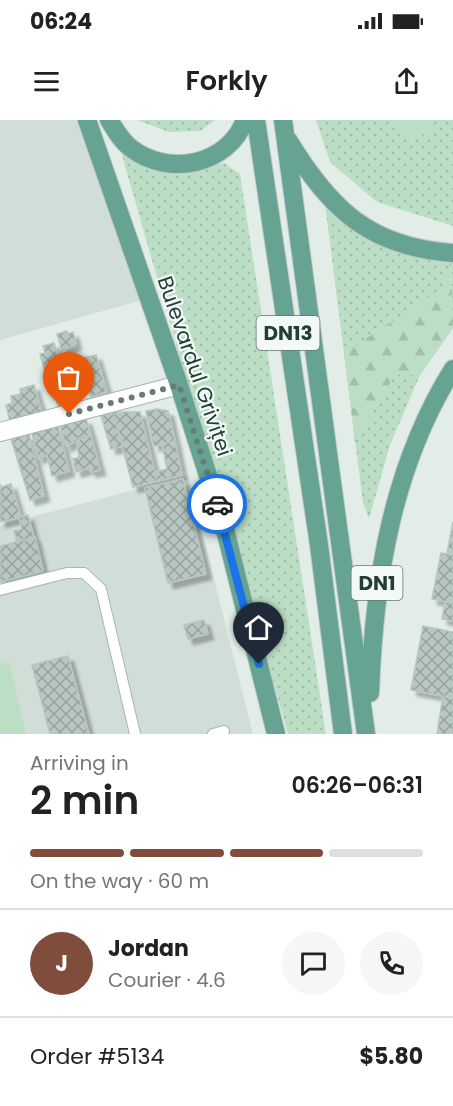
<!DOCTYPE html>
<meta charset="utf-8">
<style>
body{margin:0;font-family:Poppins,sans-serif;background:#f6f6f6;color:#222;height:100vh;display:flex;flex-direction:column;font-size:22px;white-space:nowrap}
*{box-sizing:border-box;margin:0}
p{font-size:20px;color:#767676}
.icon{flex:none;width:33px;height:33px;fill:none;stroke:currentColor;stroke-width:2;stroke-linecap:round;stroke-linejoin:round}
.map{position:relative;height:614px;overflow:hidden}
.details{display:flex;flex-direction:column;background:#fff;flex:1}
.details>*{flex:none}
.pin{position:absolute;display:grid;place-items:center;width:51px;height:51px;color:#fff;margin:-62px -26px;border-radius:50% 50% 50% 0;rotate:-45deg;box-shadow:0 0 6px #0007}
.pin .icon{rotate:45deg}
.courier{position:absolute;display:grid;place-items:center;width:60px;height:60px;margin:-30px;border:4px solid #1a73e8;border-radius:50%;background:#fff;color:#222;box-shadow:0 2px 8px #0007}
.overview em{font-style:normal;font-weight:600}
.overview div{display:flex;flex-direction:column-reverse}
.overview{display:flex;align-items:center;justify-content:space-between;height:102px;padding:0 30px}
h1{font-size:39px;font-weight:600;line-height:45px}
.bar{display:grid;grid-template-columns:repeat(4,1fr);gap:9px 6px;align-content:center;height:72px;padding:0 30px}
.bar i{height:8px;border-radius:4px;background:#e0e0e0}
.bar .current{background:#804c3b}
.bar p{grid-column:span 4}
.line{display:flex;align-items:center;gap:15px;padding:0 30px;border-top:2px solid #e0e0e0}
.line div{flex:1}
.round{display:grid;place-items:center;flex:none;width:63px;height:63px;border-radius:32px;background:#f6f6f6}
.status{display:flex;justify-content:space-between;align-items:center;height:42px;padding:0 30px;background:#fff;direction:ltr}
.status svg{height:16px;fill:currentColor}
header{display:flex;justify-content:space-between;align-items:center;height:78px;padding:0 30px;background:#fff;font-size:27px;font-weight:600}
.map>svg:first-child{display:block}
.built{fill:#d1ddd7}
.grass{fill:url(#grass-dots)}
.forest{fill:url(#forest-firs)}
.pitch{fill:#bbdec5}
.building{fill:url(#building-cross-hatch);stroke:#b5c7bf;stroke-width:1.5;filter:url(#shadow)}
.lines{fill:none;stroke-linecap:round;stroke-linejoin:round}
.service-casing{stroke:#a5b5af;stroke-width:12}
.minor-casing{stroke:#a5b5af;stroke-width:20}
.primary-casing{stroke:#c1c9c7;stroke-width:20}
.service{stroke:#fff;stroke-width:10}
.minor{stroke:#fff;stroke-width:18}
.primary{stroke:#66a393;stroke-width:18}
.done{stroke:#667c75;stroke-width:6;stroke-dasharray:0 10.8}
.route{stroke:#1a73e8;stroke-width:8}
.labels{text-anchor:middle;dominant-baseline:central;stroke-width:4.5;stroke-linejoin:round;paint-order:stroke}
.shield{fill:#f3f9f6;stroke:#617770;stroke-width:1.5}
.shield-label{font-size:20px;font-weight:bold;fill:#223f37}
.street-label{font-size:21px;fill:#223f37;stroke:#f3f9f6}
</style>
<div class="status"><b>06:24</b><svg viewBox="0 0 49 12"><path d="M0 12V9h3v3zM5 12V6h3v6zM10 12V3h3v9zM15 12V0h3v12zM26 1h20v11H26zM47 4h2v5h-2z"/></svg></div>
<header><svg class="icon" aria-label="menu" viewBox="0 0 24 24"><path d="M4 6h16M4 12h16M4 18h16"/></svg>Forkly<svg class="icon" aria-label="share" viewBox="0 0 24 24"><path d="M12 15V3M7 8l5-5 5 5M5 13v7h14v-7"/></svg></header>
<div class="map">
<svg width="453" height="614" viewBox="0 0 453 614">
<defs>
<pattern id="grass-dots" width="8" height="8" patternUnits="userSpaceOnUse" patternTransform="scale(1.5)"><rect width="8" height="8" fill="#bbdec5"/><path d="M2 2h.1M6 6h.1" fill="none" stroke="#a0c0aa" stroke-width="1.8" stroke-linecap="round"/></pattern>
<pattern id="forest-firs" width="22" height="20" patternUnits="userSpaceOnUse" patternTransform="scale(1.5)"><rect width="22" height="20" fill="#bbdec5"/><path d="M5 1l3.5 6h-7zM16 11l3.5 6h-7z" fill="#a0c0aa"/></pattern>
<pattern id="building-cross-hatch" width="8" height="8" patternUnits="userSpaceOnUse" patternTransform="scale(1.5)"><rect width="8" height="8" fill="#b8c8c1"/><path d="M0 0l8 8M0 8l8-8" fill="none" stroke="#95a49e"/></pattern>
<filter id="shadow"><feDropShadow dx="5.5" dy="5.5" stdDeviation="1.5" flood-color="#0004"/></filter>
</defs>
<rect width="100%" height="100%" fill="#e3ede8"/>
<!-- built -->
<path class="built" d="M0 0H92L142 180 0 220Z
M188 356 253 614H0V405Z"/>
<!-- grass -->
<path class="grass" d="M137 0H215L200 11 169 12Z
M316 0H453V106L377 82 330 42Z
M119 25C155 59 179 53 224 43L240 54 326 614H288Z
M325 84 366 118 436 141 453 140V208L420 255 390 325 369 399 363 383Z"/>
<!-- forest -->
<path class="forest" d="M451 140 453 208 420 255H395L355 322 344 233 443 168Z"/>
<!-- pitch -->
<path class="pitch" d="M429 0 432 12 401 20 396 1Z
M9 542 26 614H0V544Z"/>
<!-- building -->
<path class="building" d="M67 211 68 214 73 212 76 224 62 231 57 214Z
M54 223 57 233 62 231 76 281 58 286 54 273 59 272 54 253 46 255 40 234 45 233 43 226Z
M96 235 107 272 91 277 86 259 82 260 78 245 84 243 83 238Z
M34 265 42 293 10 302 6 285 12 283 11 276 21 274 20 269Z
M157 289 168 291 175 321 154 326 146 291Z
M113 292 123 326 111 329 101 296Z
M113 292H140L157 361 133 367Z
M86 299 91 315 66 326 60 306Z
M58 306 69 351 52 356 47 335 38 338 32 313Z
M29 314 44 376 30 380 11 319Z
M91 315 100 350 91 352 89 348 76 352 73 339 79 337 76 319Z
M175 321 182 355 157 361 155 352 167 349 162 324Z
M183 359 206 454 168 463 145 368Z
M0 364 1 367 11 364 21 397 0 402Z
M28 395 34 418 17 422 14 411 22 409 19 398Z
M453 402V435L447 433Z
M35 417 43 451 0 462V426Z
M441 433 453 435V483L432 479Z
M445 482 453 483V501L442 499Z
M204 500 208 514 188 519 184 505Z
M423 506 453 512V578L411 570Z
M68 536 89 614H50L32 545Z
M443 576 453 578V614H437Z"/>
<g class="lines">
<!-- service casing -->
<g class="service-casing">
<path id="service" d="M0 470 67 453H84L101 469 135 614
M213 614 224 611"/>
</g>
<!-- minor casing -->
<g class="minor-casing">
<path id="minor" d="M0 312 179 265"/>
</g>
<!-- primary casing -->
<g class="primary-casing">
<path id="primary" d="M87 0 179 265 224 405 276 614
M109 0C116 11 122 22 132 29 170 57 228 45 245 0
M256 0 319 425 343 614
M283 0 366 614
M288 20C330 89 369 127 453 133
M370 573C374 460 392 347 453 249"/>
</g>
<!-- service -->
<use href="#service" class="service"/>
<!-- minor -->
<use href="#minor" class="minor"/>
<!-- primary -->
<use href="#primary" class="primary"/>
</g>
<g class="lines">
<!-- done -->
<path class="done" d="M69 294 179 265 217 384"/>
<!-- route -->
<path class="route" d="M217 384 259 544"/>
</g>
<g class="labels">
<!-- shield labels -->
<g class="shield">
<rect x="256.5" y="196" width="63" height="34" rx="4.5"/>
<rect x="351.5" y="446" width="51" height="34" rx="4.5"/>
</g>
<g class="shield-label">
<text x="288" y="213">DN13</text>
<text x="377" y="463">DN1</text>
</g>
<!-- street labels -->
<g class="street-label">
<text transform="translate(195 246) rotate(71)">Bulevardul Griviței</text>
</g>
</g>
</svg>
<div class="pin" style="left:69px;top:294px;background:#ea580c"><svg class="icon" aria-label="bag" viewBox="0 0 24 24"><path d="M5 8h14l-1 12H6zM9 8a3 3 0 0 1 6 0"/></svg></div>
<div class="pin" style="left:259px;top:544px;background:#1f2937"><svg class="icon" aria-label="home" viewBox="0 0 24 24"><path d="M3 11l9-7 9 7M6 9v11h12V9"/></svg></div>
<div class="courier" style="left:217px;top:384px"><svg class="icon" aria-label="car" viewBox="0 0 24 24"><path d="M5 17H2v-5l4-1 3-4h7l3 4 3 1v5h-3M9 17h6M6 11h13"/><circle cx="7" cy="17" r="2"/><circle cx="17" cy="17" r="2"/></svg></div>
</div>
<section class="details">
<div class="overview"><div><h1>2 min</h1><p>Arriving in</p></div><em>06:26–06:31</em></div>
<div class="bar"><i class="current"></i><i class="current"></i><i class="current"></i><i></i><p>On the way · 60 m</p></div>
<div class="line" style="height:108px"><b class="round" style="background:#804c3b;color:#fff">J</b><div><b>Jordan</b><p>Courier · 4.6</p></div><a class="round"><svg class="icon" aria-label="chat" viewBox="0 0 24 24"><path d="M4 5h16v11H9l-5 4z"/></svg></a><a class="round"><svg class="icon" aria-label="phone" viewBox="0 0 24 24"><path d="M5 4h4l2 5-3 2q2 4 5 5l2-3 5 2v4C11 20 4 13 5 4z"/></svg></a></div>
<div class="line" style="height:78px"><div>Order #5134</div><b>$5.80</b></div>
</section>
